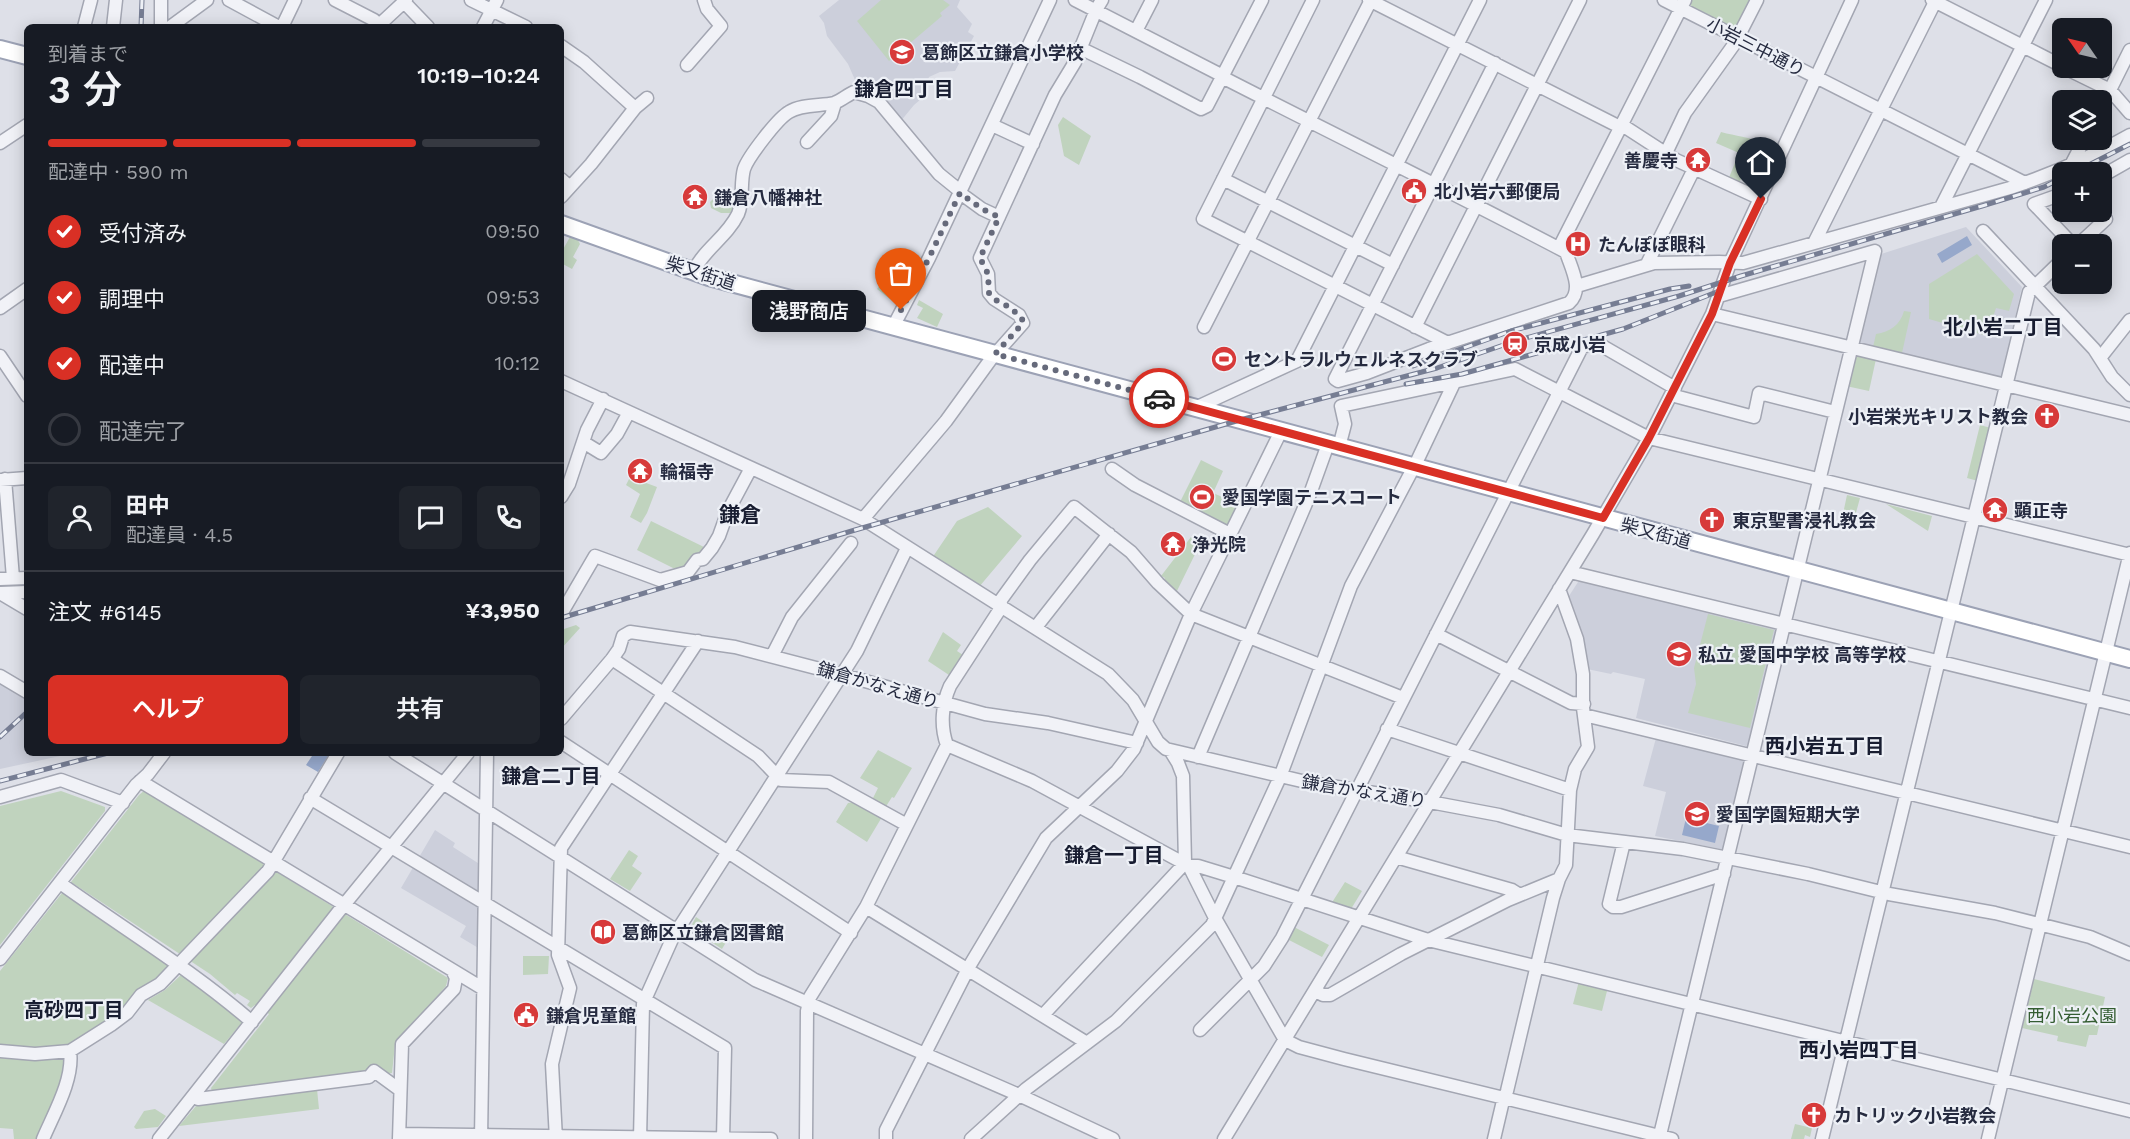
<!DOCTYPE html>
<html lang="ja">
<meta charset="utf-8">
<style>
body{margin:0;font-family:"Work Sans","Noto Sans JP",sans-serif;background:#20242c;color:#f1f3f6;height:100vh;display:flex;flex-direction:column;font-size:22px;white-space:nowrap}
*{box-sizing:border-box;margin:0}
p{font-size:20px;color:#9ea1a6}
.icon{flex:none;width:33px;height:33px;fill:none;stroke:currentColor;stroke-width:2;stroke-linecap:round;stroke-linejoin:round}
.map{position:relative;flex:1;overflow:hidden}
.side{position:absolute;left:24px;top:24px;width:540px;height:732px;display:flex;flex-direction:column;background:#171b24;border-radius:9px;box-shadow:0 3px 15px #0003}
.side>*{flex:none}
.needle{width:39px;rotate:304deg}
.fabs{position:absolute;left:2052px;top:18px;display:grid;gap:12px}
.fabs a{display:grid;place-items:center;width:60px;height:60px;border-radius:9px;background:#171b24;box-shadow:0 3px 15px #0003;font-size:30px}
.pin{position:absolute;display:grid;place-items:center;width:51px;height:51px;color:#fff;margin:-62px -26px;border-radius:50% 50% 50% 0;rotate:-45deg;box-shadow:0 0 6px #0007}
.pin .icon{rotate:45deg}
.courier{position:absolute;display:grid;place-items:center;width:60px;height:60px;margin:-30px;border:4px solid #d93025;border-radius:50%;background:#fff;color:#222;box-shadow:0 2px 8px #0007}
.bubble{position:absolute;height:42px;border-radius:9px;background:#171b24;box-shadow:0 3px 15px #0003;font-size:20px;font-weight:600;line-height:42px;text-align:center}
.head em{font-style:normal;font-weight:600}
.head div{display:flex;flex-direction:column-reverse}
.head{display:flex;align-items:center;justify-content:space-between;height:102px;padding:0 24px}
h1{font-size:39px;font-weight:600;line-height:45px}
.bar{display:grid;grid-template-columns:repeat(4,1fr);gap:9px 6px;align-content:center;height:72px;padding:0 24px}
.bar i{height:8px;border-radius:4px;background:#363941}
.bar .selected{background:#d93025}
.bar p{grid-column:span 4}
.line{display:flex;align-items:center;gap:15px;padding:0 24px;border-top:2px solid #363941}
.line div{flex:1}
.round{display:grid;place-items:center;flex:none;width:63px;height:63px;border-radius:9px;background:#20242c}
ol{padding:0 24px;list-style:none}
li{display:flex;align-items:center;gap:18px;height:66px}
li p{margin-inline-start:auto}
li .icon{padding:6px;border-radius:50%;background:#d93025;color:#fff;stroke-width:4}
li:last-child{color:#9ea1a6}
li i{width:33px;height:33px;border:3px solid #363941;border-radius:50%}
.primary-button{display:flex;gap:12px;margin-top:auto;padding:12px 24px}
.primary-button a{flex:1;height:69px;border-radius:9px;background:#d93025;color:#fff;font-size:24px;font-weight:600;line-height:69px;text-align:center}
.primary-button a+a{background:#20242c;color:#f1f3f6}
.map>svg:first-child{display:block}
.built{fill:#cccfdb}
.green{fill:#c0d3be}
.water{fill:#96a8cb}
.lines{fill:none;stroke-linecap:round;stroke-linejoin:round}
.minor-casing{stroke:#a3a6b2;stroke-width:15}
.major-casing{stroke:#9ca2b5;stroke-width:20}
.minor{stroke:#f1f2f7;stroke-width:12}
.major{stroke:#fff;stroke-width:16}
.rail-casing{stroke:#767d93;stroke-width:5}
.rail{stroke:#edf0f6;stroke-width:3;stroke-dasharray:9;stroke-linecap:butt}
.done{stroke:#666a7b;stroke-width:6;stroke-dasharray:0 10.8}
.route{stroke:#d93025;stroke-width:8}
.labels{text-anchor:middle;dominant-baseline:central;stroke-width:4.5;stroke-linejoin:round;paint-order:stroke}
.street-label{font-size:18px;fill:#262b40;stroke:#edf0f6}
.poi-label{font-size:18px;font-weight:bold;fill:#262b40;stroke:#edf0f6;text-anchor:start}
.park-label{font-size:18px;fill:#345d32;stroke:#edf0f6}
.neighbourhood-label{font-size:20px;font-weight:bold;fill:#181d31;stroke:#edf0f6}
.quarter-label{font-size:21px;font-weight:bold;fill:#181d31;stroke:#edf0f6}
</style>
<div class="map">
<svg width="2130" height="1139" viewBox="0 0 2130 1139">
<rect width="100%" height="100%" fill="#dee0e8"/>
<!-- built -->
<path class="built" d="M839 0H960L957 7 972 24 968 32 974 36 955 71 940 72 929 77 926 84 927 94 914 105 900 122 859 89 848 64 827 36 824 23 819 16Z
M1966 227 2022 287 2002 375 1998 378 1857 346 1878 255Z
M1580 579 1776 625 1779 630 1750 743 1746 746 1636 718 1645 679 1613 672 1611 674 1587 669 1567 599Z
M0 681 27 698V753H74L0 769Z
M1656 738 1746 761 1726 850 1655 836 1666 792 1643 786Z
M435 830 455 843 453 847 481 865 480 949 460 937 466 926 401 888Z"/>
<!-- green -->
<path class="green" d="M881 0H943L950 5 940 13 942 16 889 61 857 21Z
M1691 0H1751L1737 28 1734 29 1692 8 1690 3Z
M1063 117 1091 136 1079 165 1064 156 1058 125Z
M1721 132C1736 136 1749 137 1764 143L1755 161 1750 159 1738 185 1728 180 1739 153 1716 143Z
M725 194 729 200 733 195 737 197 736 204 730 213H721L711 208 710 202 717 195Z
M570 237 578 240 580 244 573 257 577 260 572 269 561 263 563 257 561 253Z
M1977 254 2014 294 2009 311 1996 308 1987 336 1929 319V284Z
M908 263 918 271 899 306 877 289 893 267 904 266Z
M919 300 943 314 937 327 917 318 923 308 917 305Z
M1904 311 1911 312 1902 353 1873 347 1876 334C1890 332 1900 325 1904 311Z
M1854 354 1876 359 1869 391 1846 386Z
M1980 425 1991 428 1978 481 1967 478Z
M1201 460 1223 471 1213 493 1239 504 1229 525 1225 526 1180 502Z
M630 477 657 487 647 513 641 523 630 517 640 494 626 485Z
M1847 495 1860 498 1851 531 1840 528Z
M1886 504 1932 516 1928 531Z
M988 507 1022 536 979 587 932 558 957 521Z
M651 521 706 548 687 568 677 570 637 550Z
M1191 537 1201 542 1175 595 1162 583 1165 578 1161 576Z
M1708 614 1774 630 1750 728 1688 713 1696 684 1694 668Z
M576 625 580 628 561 649V630Z
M943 632 961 645 957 651 963 655 949 675 928 661Z
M878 750 912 768 894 798 892 797 885 808 872 800 878 788 860 778Z
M145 790 448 978 446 986 395 1045 392 1073 212 1092 211 1088 269 1014 255 1005 251 1008 247 1005 250 1001 237 993 235 995 210 974 71 882 139 795Z
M61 791 105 807V811L0 945V806Z
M855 802 882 817 867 842 836 822 848 803Z
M629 850 638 856 632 866 642 873 630 891 610 879Z
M1345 882 1362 891 1351 909 1331 904Z
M65 892 169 965V968C143 992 95 1039 61 1048 42 1053 19 1048 0 1046V971L62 893Z
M696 917 728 939 722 949 690 928Z
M1294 927 1329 945 1322 957 1287 939Z
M523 956H549L548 974 523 975Z
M182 974 244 1020 224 1044 148 1000 165 990Z
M2034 979 2105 997 2097 1035H2089L2086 1047 2057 1041 2058 1036 2022 1028Z
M1579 981 1608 987 1602 1011 1573 1004Z
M0 1057 37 1060 63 1057 65 1060C62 1087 47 1114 37 1139H14L13 1129 0 1128Z
M317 1089 319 1109 179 1126 196 1106Z
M155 1109 166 1116 158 1127 136 1129 134 1127 144 1111Z
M1795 1124 1812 1128 1810 1137 1805 1135 1804 1139H1791Z"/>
<!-- water -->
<path class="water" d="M1967 236 1972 245 1942 263 1937 254Z
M314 753H330L318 772 306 765Z
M1686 818 1719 826 1715 843 1682 835Z"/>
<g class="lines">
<!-- minor casing -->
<g class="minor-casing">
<path id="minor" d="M229 0 279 27
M335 0 374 20 379 26
M471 0 526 27
M1075 0 1223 76
M1313 0 1203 219 1448 343
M1369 0 1620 127
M1664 0 2025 183
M1932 0 2062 66
M404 2 428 27
M84 27 91 0
M113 27 116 0
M161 27V0
M170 27 207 0
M282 27 295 0
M377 27 406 0
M483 27 497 0
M1136 31 1152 0
M561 46 584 62 635 108
M1080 48 1140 77 1201 109 1207 106 1262 0
M687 65 721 26 707 9 704 0
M2065 68 2110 90 2130 113
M1222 77C1337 136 1452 192 1566 252 1571 268 1584 290 1569 303L1429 349 1367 373 1338 381 1335 379 1495 63
M2102 106 2130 50
M992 125 1033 144
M1622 125 1676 160 1761 199
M807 142 831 116 835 103
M0 143 27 125
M1666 153 1685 113 1735 43 1757 0
M2071 165 2084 140
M2102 176 2130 160
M561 179 570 187
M1223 179 1393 265
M960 193 982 209 999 217
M2062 194 2034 204 2072 244
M561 197 591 164 635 108 647 98
M1941 207 2046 0
M1983 231 2094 349 2112 377 2130 395
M1814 243 1936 0
M2079 244 2106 219
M1559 248 1685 0
M1647 264 1694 169
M693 272C704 249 727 237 738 214 744 200 740 183 744 169 748 157 778 118 789 112 801 104 821 106 834 103 841 101 847 95 854 92L868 96 879 102 939 174 960 191
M1577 286 1654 263 1719 262 1743 263 2010 188C2052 174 2092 157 2130 135
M0 308 27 289
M1712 314 2130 415
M893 327 929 258 1050 0
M1204 327 1371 0
M1415 327 1580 0
M0 356 27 396
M2100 358 2130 320
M561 381 863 519 1108 674 1133 700 1158 742 1166 749 1306 782 1430 802 1499 815 1567 835 1683 849 1808 874 1889 894 1995 913 2090 937 2130 954
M1671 395 1754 417 1759 393 1835 412
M1195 408 1297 361 1480 0
M583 442 601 453 617 434 629 412
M1339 447 1345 424 1341 406 1515 369 1649 438 2130 555
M1112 469 1135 485 1230 534
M5 479 13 578
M0 480 27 478
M561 497 569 484 587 430 603 399
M863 519 946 421 991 359 1023 323 1019 315 994 299 989 293 988 274 980 258 1055 95 1075 62 1096 10 1102 0
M1570 572 2130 708
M0 579 27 578
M0 593 27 609
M1 593 27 592
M998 604 1030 560 1074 507 1131 552 1158 583 1191 614 1403 698
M1002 606 950 686C942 704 940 726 947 745L1032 781 1189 866 1215 918 1285 1040 1299 1047 1344 1059 1672 1139
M561 609H564L595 556 660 580 688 572 697 560 703 559 712 548 719 536 728 511 751 468
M1036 627 1109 534
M1436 634 1571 703 1584 704
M772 656 792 617 851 543
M612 659 758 756 781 780 829 782 907 825
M0 676 27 692
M1584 715 2130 847
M561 719 612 659 619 649 623 636 630 632 735 647 843 675 985 714 1048 723 1137 743
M1387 729 1570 790
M561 742 851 933
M395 753 755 980 1019 1095 1113 1139
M1198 757 1310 494 1328 444
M140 781 482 988
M0 797 61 780 123 803
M310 798 725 1048 723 1139
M1624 842 1609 904 1613 907H1621L1724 874
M1396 857 1512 890 1520 895
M1189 866H1198L1234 877 1428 940 2130 1111
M60 883C124 929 192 970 252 1022
M866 907 1087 1043
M0 959 136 785 148 774 164 753
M1315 991 1323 995H1330L1401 954 1508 900 1559 879
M1043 1015 1185 863 1183 776 1178 763 1170 750
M1200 1030 1264 966 1282 938 1582 347 1597 343 1675 388
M0 1051 35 1054 70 1051 111 1025 127 1013 141 995 160 984 268 871 338 753
M194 1095 198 1099 369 1077 374 1071 400 1090
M400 1134 771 1139
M43 1139C54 1113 74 1079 70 1051
M159 1139 339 911 468 753
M399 1139 402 1044 454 989 456 978 452 970
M481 1139 487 753
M556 1139 552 1064 570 988 558 955 561 848 698 641
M640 1139 643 1004 673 937 857 651 907 548
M806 1139 807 1011 810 997 866 907 947 745
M886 1139V1130L970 965 1046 838 1117 771 1134 749 1191 614 1281 431
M971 1139 1026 1089 1116 1021 1212 925 1280 777 1351 586 1417 461 1454 383
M1224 1139 1593 534 1649 438 1712 314 1730 263 1852 0
M1494 1139 1502 1105 1507 1091 1553 898 1559 879 1566 865 1570 790 1575 769 1588 747 1583 708V674L1577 639 1559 589
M1659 1139 1875 251 1719 296
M1822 1139 2029 292 2062 260
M1988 1139 2130 553"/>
</g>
<!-- major casing -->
<g class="major-casing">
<path id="major" d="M0 49 27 56
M561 224 709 277 2130 659"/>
</g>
<!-- minor -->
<use href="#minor" class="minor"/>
<!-- major -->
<use href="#major" class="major"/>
<!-- rail casing -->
<g class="rail-casing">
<path id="rail" d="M141 27 142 0
M2075 172 2130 144
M1413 366 1511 331 1670 289 1689 286
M1406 384 1462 374 1623 329 1719 291
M561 618 855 530 1240 420 1437 368 1515 341 1679 296 1741 276 1982 206 2044 187 2062 178
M0 737 27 712
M0 781 108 753"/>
</g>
<!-- rail -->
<use href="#rail" class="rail"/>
</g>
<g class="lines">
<!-- done -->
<path class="done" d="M901 310 929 258 960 193 982 209 999 217 980 258 988 274 989 293 994 299 1011 308 1022 319 1023 323 995 354 1159 398"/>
<!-- route -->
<path class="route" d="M1159 398 1603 518 1649 438 1712 314 1730 263 1761 199"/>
</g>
<!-- icons -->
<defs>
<g id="school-disc" transform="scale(1.35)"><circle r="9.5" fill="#d73a3a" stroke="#edf0f6"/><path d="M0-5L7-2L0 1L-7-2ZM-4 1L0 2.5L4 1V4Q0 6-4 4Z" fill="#fff"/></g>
<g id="temple-disc" transform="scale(1.35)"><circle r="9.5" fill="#d73a3a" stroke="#edf0f6"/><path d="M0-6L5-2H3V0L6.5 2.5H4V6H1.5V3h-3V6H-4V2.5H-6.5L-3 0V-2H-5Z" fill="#fff"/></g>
<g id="civic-disc" transform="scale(1.35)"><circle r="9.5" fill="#d73a3a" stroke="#edf0f6"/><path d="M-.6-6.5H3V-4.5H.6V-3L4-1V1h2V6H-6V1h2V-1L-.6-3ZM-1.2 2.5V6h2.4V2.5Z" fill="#fff"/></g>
<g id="hospital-disc" transform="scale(1.35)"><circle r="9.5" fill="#d73a3a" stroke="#edf0f6"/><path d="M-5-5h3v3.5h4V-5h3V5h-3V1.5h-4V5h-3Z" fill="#fff"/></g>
<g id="station-disc" transform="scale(1.35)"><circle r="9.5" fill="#d73a3a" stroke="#edf0f6"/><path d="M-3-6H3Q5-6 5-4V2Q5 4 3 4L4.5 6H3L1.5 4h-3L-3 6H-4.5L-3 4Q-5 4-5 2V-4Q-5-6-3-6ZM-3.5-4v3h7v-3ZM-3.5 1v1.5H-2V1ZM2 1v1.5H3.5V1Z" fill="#fff"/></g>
<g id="stadium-disc" transform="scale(1.35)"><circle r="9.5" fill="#d73a3a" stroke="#edf0f6"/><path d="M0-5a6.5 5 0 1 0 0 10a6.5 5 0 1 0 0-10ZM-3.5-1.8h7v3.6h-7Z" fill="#fff"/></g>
<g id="church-disc" transform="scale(1.35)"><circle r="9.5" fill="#d73a3a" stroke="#edf0f6"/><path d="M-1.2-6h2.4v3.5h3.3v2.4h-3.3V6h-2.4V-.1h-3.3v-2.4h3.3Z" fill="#fff"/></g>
<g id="university-disc" transform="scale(1.35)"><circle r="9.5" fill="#d73a3a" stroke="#edf0f6"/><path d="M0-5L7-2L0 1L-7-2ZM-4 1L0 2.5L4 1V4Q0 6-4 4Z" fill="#fff"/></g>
<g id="library-disc" transform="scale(1.35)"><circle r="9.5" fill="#d73a3a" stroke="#edf0f6"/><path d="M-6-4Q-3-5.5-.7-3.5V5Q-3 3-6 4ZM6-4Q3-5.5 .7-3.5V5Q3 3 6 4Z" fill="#fff"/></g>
</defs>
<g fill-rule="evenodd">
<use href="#school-disc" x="902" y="52"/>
<use href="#temple-disc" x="1698" y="160"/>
<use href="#civic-disc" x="1414" y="191"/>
<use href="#temple-disc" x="695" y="197"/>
<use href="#hospital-disc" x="1578" y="244"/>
<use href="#station-disc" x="1515" y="344"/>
<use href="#stadium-disc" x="1224" y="359"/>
<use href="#church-disc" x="2047" y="416"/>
<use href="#temple-disc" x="640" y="471"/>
<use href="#stadium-disc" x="1202" y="497"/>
<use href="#temple-disc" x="1995" y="510"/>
<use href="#church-disc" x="1712" y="520"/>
<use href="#temple-disc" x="1173" y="544"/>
<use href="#school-disc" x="1679" y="654"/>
<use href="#university-disc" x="1697" y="814"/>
<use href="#library-disc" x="603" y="932"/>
<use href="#civic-disc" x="526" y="1015"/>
<use href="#church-disc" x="1814" y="1115"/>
</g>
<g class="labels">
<!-- street labels -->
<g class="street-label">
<text transform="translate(1756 47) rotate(27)">小岩三中通り</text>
<text transform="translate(701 273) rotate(18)">柴又街道</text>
<text transform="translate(1656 533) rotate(15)">柴又街道</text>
<text transform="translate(878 685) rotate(16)">鎌倉かなえ通り</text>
<text transform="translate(1364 791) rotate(9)">鎌倉かなえ通り</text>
</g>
<!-- poi labels -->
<g class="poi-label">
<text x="922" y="52">葛飾区立鎌倉小学校</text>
<text x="1678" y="160" text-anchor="end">善慶寺</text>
<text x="1434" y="191">北小岩六郵便局</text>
<text x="714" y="197">鎌倉八幡神社</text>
<text x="1598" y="244">たんぽぽ眼科</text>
<text x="1534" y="344">京成小岩</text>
<text x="1244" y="359">セントラルウェルネスクラブ</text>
<text x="2028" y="416" text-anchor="end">小岩栄光キリスト教会</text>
<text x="660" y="471">輪福寺</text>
<text x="1222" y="497">愛国学園テニスコート</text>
<text x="2014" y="510">顕正寺</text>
<text x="1732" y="520">東京聖書浸礼教会</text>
<text x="1192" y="544">浄光院</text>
<text x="1698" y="654">私立 愛国中学校 高等学校</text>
<text x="1716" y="814">愛国学園短期大学</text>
<text x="622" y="932">葛飾区立鎌倉図書館</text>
<text x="546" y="1015">鎌倉児童館</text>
<text x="1834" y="1115">カトリック小岩教会</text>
</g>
<!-- park labels -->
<g class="park-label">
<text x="2072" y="1015">西小岩公園</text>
</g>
<!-- neighbourhood labels -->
<g class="neighbourhood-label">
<text x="904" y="89">鎌倉四丁目</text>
<text x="2003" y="327">北小岩二丁目</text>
<text x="1825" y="746">西小岩五丁目</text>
<text x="551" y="776">鎌倉二丁目</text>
<text x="1114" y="855">鎌倉一丁目</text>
<text x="74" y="1010">高砂四丁目</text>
<text x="1859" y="1050">西小岩四丁目</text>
</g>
<!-- quarter labels -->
<g class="quarter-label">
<text x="740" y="514">鎌倉</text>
</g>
</g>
</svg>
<div class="fabs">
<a><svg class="needle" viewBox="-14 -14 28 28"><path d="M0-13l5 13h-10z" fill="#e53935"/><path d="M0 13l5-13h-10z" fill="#9ea1a6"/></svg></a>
<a><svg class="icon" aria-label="layers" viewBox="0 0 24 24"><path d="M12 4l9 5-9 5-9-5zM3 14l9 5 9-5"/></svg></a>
<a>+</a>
<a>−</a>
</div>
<div class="pin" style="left:901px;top:310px;background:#ea580c"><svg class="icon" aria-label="bag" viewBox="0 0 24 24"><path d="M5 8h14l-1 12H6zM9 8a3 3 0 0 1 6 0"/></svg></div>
<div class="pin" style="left:1761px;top:199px;background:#1f2937"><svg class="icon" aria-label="home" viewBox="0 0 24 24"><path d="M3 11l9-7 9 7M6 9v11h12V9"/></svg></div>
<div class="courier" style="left:1159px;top:398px"><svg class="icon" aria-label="car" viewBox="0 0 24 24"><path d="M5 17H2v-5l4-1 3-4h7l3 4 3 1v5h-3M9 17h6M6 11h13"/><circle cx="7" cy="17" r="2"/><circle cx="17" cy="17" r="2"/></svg></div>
<div class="bubble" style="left:752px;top:290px;width:114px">浅野商店</div>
<section class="side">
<div class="head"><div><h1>3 分</h1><p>到着まで</p></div><em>10:19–10:24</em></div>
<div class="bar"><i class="selected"></i><i class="selected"></i><i class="selected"></i><i></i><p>配達中 · 590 m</p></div>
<ol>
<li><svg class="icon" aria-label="check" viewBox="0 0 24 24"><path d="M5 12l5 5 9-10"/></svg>受付済み<p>09:50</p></li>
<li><svg class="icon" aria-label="check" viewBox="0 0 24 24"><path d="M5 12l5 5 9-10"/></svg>調理中<p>09:53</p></li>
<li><svg class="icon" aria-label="check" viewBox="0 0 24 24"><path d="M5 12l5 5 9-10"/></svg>配達中<p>10:12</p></li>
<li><i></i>配達完了</li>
</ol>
<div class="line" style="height:108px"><a class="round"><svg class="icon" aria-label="person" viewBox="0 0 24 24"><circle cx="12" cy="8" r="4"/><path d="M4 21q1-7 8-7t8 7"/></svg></a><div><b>田中</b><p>配達員 · 4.5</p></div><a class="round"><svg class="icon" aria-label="chat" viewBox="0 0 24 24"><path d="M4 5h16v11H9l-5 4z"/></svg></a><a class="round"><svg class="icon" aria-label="phone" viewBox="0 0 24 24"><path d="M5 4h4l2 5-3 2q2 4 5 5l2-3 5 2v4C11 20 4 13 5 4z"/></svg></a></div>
<div class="line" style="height:78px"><div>注文 #6145</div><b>¥3,950</b></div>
<div class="primary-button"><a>ヘルプ</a><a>共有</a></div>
</section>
</div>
